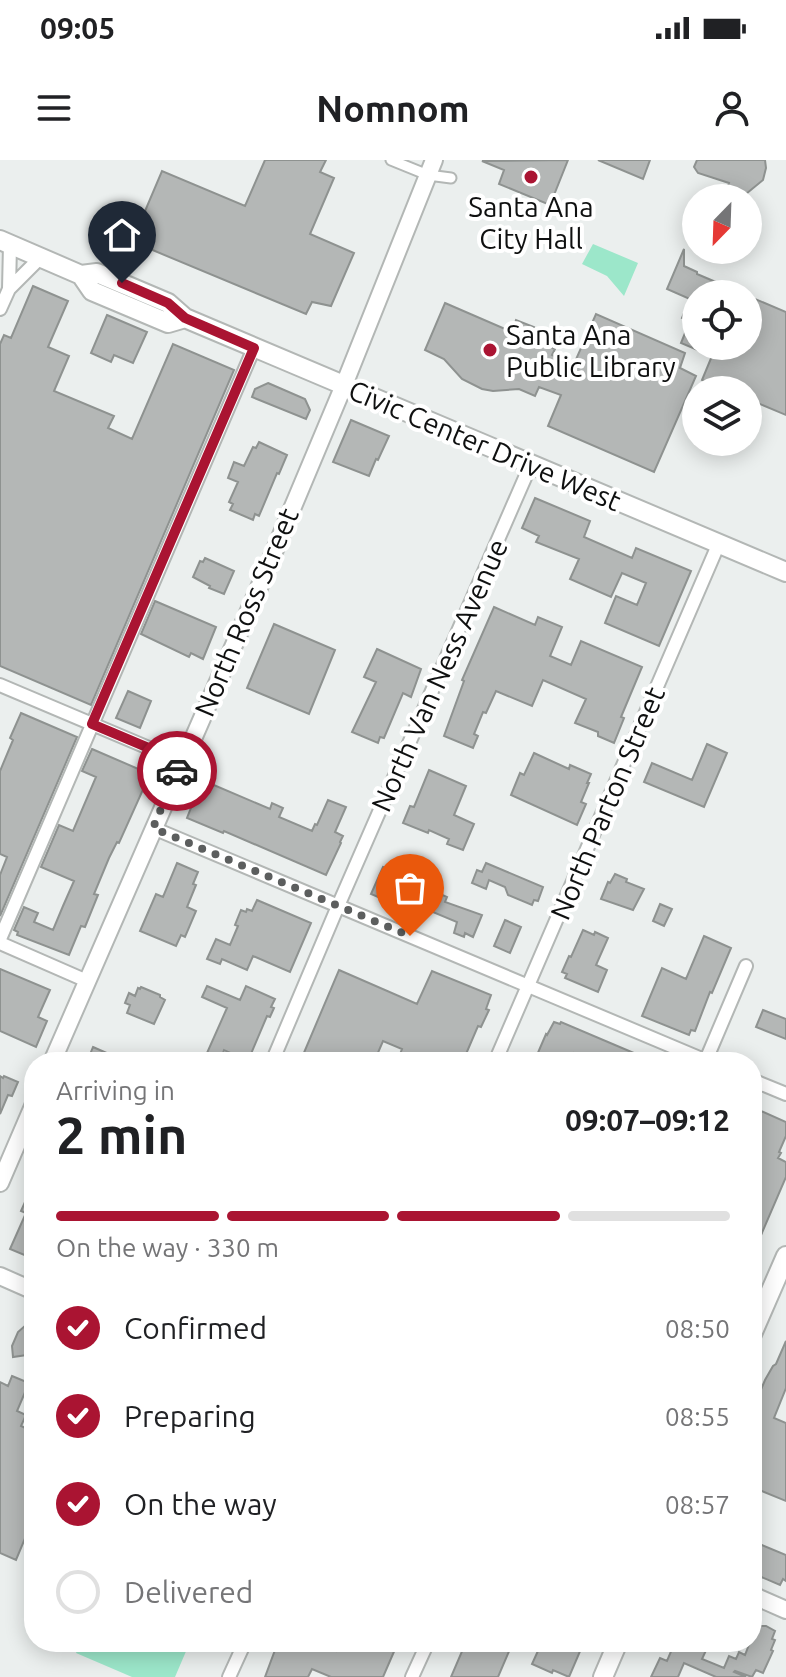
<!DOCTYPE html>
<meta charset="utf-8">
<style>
body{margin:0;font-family:Ubuntu,sans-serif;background:#f6f6f6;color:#202124;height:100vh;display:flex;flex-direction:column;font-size:30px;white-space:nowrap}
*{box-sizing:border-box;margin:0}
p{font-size:26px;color:#757577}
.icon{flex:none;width:44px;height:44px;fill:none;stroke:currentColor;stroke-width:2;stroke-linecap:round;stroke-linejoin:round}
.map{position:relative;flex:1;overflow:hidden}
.drawer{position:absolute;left:24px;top:892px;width:738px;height:600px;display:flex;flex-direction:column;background:#fff;border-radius:32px;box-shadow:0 4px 20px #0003}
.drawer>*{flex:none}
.needle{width:52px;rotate:203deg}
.fabs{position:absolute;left:682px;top:24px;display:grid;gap:16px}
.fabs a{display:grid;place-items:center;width:80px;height:80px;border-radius:50%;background:#fff;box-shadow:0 4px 20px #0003;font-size:40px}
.pin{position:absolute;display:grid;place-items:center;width:68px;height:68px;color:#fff;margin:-82px -34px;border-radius:50% 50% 50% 0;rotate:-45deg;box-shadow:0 0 8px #0007}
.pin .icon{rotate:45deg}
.courier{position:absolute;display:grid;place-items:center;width:80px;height:80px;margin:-40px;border:6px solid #aa1432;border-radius:50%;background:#fff;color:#222;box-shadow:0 2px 10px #0007}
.headline em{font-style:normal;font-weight:700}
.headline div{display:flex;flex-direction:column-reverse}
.headline{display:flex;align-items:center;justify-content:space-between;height:136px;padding:0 32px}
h1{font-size:52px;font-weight:700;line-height:60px}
.bar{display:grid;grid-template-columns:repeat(4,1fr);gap:12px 8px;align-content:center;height:96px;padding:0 32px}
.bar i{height:10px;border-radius:6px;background:#e0e0e0}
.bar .selected{background:#aa1432}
.bar p{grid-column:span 4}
ol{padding:0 32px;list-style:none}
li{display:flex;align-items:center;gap:24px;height:88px}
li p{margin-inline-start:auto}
li .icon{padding:8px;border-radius:50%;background:#aa1432;color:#fff;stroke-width:4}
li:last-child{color:#757577}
li i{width:44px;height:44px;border:4px solid #e0e0e0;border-radius:50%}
.status{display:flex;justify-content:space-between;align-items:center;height:56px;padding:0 40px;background:#fff;direction:ltr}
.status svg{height:22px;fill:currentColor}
header{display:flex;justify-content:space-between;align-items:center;height:104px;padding:0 32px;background:#fff;font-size:36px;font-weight:700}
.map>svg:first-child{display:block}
.green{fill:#9ce7ca}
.building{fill:#b4b7b6;stroke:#8e9290;stroke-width:2}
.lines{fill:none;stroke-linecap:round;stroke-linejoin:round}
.pedestrian-casing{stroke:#b3b7b5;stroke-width:13}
.minor-casing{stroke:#b3b7b5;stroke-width:16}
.tertiary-casing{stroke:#b3b7b5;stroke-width:20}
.secondary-casing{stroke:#b3b7b5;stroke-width:22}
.pedestrian{stroke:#fff;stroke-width:9}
.minor{stroke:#fff;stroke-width:12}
.tertiary{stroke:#fff;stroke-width:16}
.secondary{stroke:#fff;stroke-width:18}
.done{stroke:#5c5e5e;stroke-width:8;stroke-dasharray:0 14.4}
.route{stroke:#aa1432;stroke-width:10}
.poi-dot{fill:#aa1432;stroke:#fff;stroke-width:3}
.labels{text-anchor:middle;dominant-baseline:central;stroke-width:8;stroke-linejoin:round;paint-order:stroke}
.poi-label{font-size:28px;fill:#0f1010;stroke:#fff}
.street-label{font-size:28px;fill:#0f1010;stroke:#fff}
</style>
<div class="status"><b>09:05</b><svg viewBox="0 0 49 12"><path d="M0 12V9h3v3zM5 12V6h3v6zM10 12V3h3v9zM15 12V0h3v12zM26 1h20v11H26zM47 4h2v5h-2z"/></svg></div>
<header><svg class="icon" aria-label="menu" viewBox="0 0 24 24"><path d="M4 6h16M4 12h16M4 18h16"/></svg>Nomnom<svg class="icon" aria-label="person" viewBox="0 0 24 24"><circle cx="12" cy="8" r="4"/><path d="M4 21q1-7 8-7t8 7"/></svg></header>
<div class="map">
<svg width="786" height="1517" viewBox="0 0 786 1517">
<rect width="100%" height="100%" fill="#ebefee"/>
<!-- green -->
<path class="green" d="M593 84 638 103 624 136 607 116 582 104Z
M81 1482H190L175 1517H132L76 1493Z"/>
<!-- building -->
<path class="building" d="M265 0H326L320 12 334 18 310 74 354 93 331 146 312 142 306 154 150 89 152 84 134 77 162 11 245 46Z
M568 0 550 45 499 24 504 10 482 1Z
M598 0H650L643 19Z
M697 0H765L766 8 763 20 746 34 727 29 729 23 698 13 694 7Z
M684 89V106L697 112V114L744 134H696V186H748V136L786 152V255L748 239V230H726L702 220 712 196 681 183 690 161 682 158 690 139 667 129Z
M33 126 68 141 48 187 69 196 54 231 114 256 108 268 132 279 173 184 234 210 91 545 0 506V184L4 175 11 178Z
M445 143 512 172 516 160 534 167 530 180 555 189 552 195 574 204 596 154 685 193 680 208 696 216 654 312 548 266 561 235 539 227 535 236 519 229 493 231 482 229 462 219 444 199 425 190Z
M107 155 147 172 133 203 114 195 111 202 91 193Z
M268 223 305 239 310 250 306 259 252 237 255 229Z
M351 260 389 276 378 300 376 299 369 316 333 302Z
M259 282 287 295 279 314 277 313 259 356 255 354 253 360 230 350 233 344 229 342 238 322 228 318 234 302 244 306 253 287 256 288Z
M535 338 590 361 584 377 632 398 636 388 691 411 659 486 605 463 616 436 637 445 646 423 622 413 611 437 570 419 579 399 536 382 539 376 522 368Z
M205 398 234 411 224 434 209 428 210 426 193 417 200 401 203 402Z
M155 441 216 467 203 499 191 493 189 497 141 474Z
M494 447 535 465 538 457 562 467 550 496 571 505 581 481 642 507 621 557 624 558 614 583 598 576V572L575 563 586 539 543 520 532 546 496 531 486 553 483 552 474 574 478 576 473 588 444 576 464 521 462 520Z
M274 464 335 490 309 554 247 528Z
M377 489 421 509 411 537 403 533 384 578 380 577 378 583 352 572 376 522 364 517Z
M128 531 151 541 140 568 116 558Z
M21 553 77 577 0 756V715L7 697 0 694V611L13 580 10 578Z
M707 584 727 593 704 647 644 622 652 603 692 620Z
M92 589 150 614 119 683 117 682 109 698 94 734 98 735 85 767 81 766 69 795 17 775 18 772 14 770 24 747 38 753 34 762 53 770 63 746 74 721 41 707 59 665 73 671 96 617 82 611Z
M534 593 569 609 570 605 591 614 587 623H589L581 642 586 644 577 665 511 635 520 613 524 615Z
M429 610 466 626 454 655 474 664 463 690 447 684 449 679 429 670 428 673 403 663 410 646 414 647Z
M202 620 270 649 272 643 283 648 279 657 312 671 315 664 317 665 328 640 346 647 335 672 343 676 340 682 341 683 326 715 224 671 223 673 187 658Z
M177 703 198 712 193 724 196 725 187 747 196 751 185 777 181 775 176 786 140 771 156 734 163 737Z
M486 703 543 727 538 741 534 740 532 745 508 735 505 727 489 720 486 729 472 723 477 710 482 712Z
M383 707 414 719 423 724 422 726 447 737 445 742 482 755 473 777 465 773 464 777 454 773 457 762 414 744 411 751 371 734Z
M615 714 627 719 626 722 644 729 633 750 601 739 608 722 610 723Z
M257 740 311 763 290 812 253 796 247 810 222 799 220 804 207 799 216 779 230 785 238 766 235 765 241 750 246 752 247 749 252 751Z
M660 744 672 749 664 766 653 761Z
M505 760 521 767 510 793 494 786Z
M583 770 594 775 595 772 608 778 596 805 607 810 598 832 565 818 567 814 562 812 569 796 571 797Z
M704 776 731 788 712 833 710 832 695 871 691 870 689 875 642 856 662 808 686 819Z
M0 809 50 830 38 857 47 861 36 887 0 871Z
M339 810 417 844 432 811 491 835 486 849 489 850 481 867 478 866 466 894 486 902H397L402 889 383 881 374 902H320L303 895Z
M207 826 240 840 246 826 275 839 271 847 274 848 270 857 267 856 248 901 224 890 220 902H203L227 848 202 837Z
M141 827 160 835V837L165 840 154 864 127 853 130 845 125 843 129 833 135 836 138 828 140 829Z
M763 850 786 859V879L756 867Z
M554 862 560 864 561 862 655 902H595L574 893 570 902H534L546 874 547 875Z
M93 887 127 902H87Z
M0 916 3 918 4 916 18 922 12 936 8 935 0 954Z
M752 947 786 962V976L779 992 781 993 778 998 786 1002V1017L752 1096V998L759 983 752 980Z
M34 1022V1099L10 1089 26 1053 21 1051Z
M26 1165 34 1177V1194L13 1197 12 1186 18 1172Z
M786 1181V1228L774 1258 786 1263V1341L752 1327V1251L765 1220 773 1206 776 1204Z
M12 1216 29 1223 17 1251 26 1255 21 1266 34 1272V1366L31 1364 16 1400 0 1393V1222L8 1226Z
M752 1381 786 1395V1421L783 1419 780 1425 752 1413Z
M757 1466H766L775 1471 772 1479 775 1480 771 1490 773 1491 763 1513 756 1510 752 1517 735 1511 734 1512 746 1517H716L684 1503 678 1517H651L660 1498 667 1501 675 1482H697L708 1486 702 1499 724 1508 729 1496 736 1499 739 1492 745 1495 750 1482H752Z
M278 1482H298L317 1490 319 1484 336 1491 340 1482H351L364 1488 365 1482H383L396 1487 383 1517H331L312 1509 308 1517H265Z
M466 1482H513L498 1517H451Z
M542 1482H584L569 1517 553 1510 552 1513 532 1504Z"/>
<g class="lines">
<!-- pedestrian casing -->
<g class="pedestrian-casing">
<path id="pedestrian" d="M391 0 428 15 451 18"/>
</g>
<!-- minor casing -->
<g class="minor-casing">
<path id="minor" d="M9 129 10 85
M0 149 9 129 40 98
M0 525 182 602
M153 668 709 902
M0 779 254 188
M0 783 87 821
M706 900 746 806
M272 902 338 746 531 304
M495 902 719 383
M752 920 786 934
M229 1517 245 1482
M412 1517 428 1482"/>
</g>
<!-- tertiary casing -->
<g class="tertiary-casing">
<path id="tertiary" d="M52 902 258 430 344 225 434 0
M0 1023 34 944
M0 1116 34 1131
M752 1435 786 1450"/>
</g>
<!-- secondary casing -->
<g class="secondary-casing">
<path id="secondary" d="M0 80 81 115 97 113 168 143 185 158 786 412
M81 115 92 131 168 163 185 158
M752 1174 786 1096
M603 1517 618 1482"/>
</g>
<!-- pedestrian -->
<use href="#pedestrian" class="pedestrian"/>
<!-- minor -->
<use href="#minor" class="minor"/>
<!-- tertiary -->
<use href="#tertiary" class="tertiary"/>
<!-- secondary -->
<use href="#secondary" class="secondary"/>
</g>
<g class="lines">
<!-- done -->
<path class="done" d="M177 611 153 668 410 776"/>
<!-- route -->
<path class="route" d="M122 123 168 143 185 158 254 188 92 564 182 602 177 611"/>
</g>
<!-- markers -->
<g class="poi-dot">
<circle cx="531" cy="17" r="8"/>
<circle cx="490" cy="190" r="8"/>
</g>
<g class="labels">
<!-- poi labels -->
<g class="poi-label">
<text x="531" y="46">Santa Ana<tspan x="531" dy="32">City Hall</tspan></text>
<text x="506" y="174" text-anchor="start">Santa Ana<tspan x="506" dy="32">Public Library</tspan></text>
</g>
<!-- street labels -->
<g class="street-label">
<text transform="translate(485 285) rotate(23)">Civic Center Drive West</text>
<text transform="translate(246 452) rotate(-67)">North Ross Street</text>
<text transform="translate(439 515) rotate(-66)">North Van Ness Avenue</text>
<text transform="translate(607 643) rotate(-67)">North Parton Street</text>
</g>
</g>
</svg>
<div class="fabs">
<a><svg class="needle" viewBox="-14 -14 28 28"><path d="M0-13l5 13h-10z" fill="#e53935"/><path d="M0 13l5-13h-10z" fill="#757577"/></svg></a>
<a><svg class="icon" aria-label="locate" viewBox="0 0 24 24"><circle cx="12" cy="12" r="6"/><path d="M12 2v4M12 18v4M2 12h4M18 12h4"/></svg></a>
<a><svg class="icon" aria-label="layers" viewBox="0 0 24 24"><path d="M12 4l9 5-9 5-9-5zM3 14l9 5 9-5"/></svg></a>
</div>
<div class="pin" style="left:410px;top:776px;background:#ea580c"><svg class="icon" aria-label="bag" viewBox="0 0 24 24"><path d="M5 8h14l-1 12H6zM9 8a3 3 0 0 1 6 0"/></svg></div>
<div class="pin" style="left:122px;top:123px;background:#1f2937"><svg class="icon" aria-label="home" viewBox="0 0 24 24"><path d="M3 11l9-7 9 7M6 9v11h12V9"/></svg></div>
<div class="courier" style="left:177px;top:611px"><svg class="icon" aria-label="car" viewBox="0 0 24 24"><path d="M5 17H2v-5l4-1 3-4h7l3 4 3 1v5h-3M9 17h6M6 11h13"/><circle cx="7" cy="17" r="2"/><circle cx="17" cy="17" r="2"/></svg></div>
<section class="drawer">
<div class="headline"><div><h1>2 min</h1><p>Arriving in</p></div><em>09:07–09:12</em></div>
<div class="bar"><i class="selected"></i><i class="selected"></i><i class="selected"></i><i></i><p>On the way · 330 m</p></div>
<ol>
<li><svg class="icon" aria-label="check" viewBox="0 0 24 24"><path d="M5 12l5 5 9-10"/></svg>Confirmed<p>08:50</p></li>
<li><svg class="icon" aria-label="check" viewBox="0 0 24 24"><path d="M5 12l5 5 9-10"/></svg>Preparing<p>08:55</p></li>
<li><svg class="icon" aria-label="check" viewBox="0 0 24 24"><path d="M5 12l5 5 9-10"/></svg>On the way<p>08:57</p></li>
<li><i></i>Delivered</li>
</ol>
</section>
</div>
